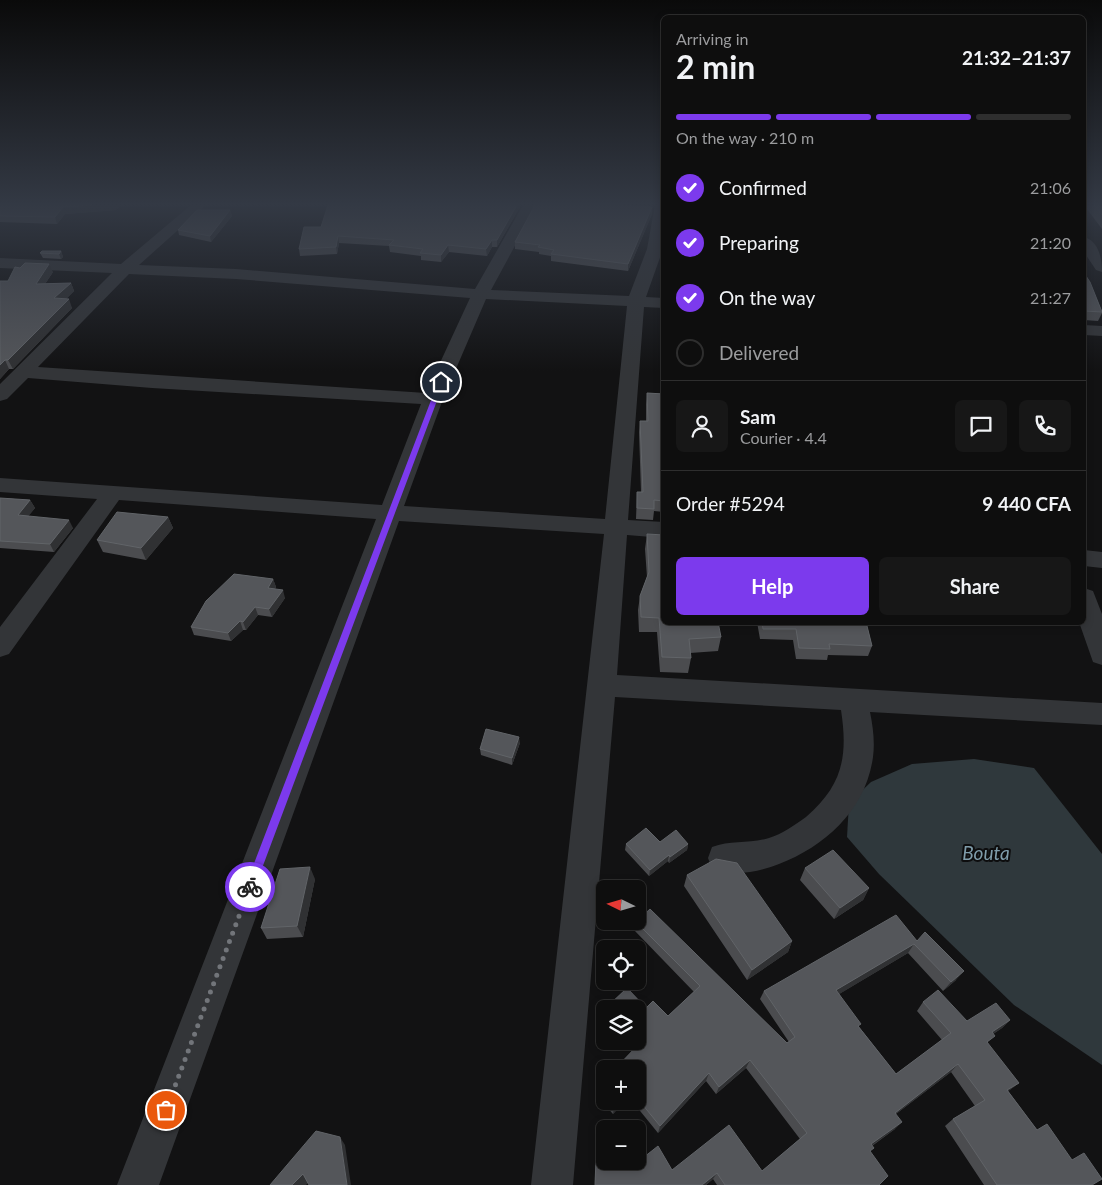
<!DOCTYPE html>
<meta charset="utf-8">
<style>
body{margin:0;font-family:Lato,sans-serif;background:#171717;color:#f1f3f6;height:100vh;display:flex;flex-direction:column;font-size:19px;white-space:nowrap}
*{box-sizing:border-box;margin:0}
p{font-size:16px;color:#9b9c9e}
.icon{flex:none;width:28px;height:28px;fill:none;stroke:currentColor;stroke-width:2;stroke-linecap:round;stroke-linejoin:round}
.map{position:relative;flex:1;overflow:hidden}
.details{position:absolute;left:661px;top:15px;width:425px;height:610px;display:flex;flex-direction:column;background:#0e0e0e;border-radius:8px;box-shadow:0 2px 8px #0003,0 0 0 1px #2e2e2e}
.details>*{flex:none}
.needle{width:32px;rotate:275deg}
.controls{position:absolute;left:596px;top:880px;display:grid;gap:10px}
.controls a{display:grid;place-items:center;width:50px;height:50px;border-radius:8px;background:#0e0e0e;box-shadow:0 2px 8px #0003,0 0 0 1px #2e2e2e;font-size:25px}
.pin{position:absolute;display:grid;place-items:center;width:42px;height:42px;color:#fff;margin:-21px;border:2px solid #fff;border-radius:50%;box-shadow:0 1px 5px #0007}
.courier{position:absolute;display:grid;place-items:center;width:50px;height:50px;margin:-25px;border:4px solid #7c3aed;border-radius:50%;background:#fff;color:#222;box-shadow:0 1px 6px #0007}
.head em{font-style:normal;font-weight:700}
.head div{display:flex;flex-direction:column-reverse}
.head{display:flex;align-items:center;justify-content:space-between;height:85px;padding:0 15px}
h1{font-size:32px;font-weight:700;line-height:38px}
.bar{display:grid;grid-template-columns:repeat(4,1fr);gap:8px 5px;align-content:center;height:60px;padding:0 15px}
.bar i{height:6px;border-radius:4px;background:#2e2e2e}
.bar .active{background:#7c3aed}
.bar p{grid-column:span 4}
.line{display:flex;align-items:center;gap:12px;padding:0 15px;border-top:1px solid #2e2e2e}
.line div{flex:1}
.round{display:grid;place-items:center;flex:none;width:52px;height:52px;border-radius:8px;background:#171717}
ol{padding:0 15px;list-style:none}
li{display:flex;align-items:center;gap:15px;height:55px}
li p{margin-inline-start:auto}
li .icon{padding:5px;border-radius:50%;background:#7c3aed;color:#fff;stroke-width:4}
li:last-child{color:#9b9c9e}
li i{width:28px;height:28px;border:2px solid #2e2e2e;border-radius:50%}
.primary-button{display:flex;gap:10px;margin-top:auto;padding:10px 15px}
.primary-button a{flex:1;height:58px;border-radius:8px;background:#7c3aed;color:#fff;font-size:20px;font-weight:700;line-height:58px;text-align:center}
.primary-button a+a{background:#171717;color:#f1f3f6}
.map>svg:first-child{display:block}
.water{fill:#2f383c}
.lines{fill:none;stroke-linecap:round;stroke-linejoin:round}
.minor{fill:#333538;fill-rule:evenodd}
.wall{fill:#4b4c4f}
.shaded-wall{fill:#303133}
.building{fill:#54565a;stroke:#616468}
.route{fill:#7c3aed}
.done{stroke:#72757a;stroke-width:5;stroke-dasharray:0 9}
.labels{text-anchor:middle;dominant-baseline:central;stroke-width:4;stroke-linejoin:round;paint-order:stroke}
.near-water-label{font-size:19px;font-style:italic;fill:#7f9caa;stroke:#0d0d0e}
</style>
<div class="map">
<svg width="1102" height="1185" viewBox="0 0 1102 1185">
<rect width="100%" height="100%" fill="#121213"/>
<!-- water -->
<path class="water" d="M974 759 1034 768 1102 854V1065L1014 1005 879 874 847 837 849 803 871 782 912 764Z"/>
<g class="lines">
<!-- minor -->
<path class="minor" d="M191 205H206L139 265 236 269 475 289 523 205H537L491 290 629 296 647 249 655 205H664L663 249 646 297 664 298V308L644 307 628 520 664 522V538L627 535 617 675 1102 703V725L870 712C873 727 875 742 873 757 866 809 826 846 779 864 759 872 733 877 712 869L708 858 712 847C731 840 750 844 769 838 782 834 795 825 806 817 843 785 848 756 841 710L615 697 573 1185H531L604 534 399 521 159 1185H117L376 519 119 500 9 654 0 657V627L97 499 0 492V478L382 505 421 404 152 388 28 378 7 399 0 401V384L112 273 0 268V258L121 264ZM129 274 236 279 470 298 426 393 38 367ZM486 299 627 306 605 519 404 506 443 399Z
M1084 237C1099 241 1102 259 1102 272L1096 270 1084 252Z
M1084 325 1102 326V336L1084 335Z
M1084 550 1102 552V568L1084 566Z
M1084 588 1093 591 1102 614V665L1093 662 1079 622H1084Z"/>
</g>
<!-- wall -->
<path class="wall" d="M0 205 116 210 65 214 57 224 0 222Z
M521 205 497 247H492L487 256 449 252 441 262 421 260V256L390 252 389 246 339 243 337 254 300 256 299 249 321 227Z
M1084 205H1102V229Z
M652 207V214L628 271 551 261V256L539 254V252L515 249V242Z
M230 210 232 216 211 242 179 235 178 230Z
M61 251 63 257 61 259 43 258 40 253Z
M53 272 45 284 71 283 74 291 66 299 72 308 13 369H9L0 379V281H8Z
M1084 273 1102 311V313L1098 321 1084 320Z
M647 393 664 394V512L654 511 653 520 636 519 637 492H641L639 432 640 421H646V404Z
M0 498 30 500 35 508 28 516 73 528 54 552 0 548Z
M168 517 173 528 146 560 103 552 97 540Z
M647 534 721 637 718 651 690 653 691 658 688 673 660 672 657 632H639L638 610 640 596 647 577 645 549Z
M273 579 276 587 275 589 285 598 272 617 258 615 246 630H243L231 641 194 635 191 627Z
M757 622H866L872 646 868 656 828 655 827 660 796 659 793 640 760 639Z
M520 743 512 765 481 755 480 749Z
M660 842 688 844 687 850 669 863 668 861 649 876 625 850 626 844Z
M805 868 869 888 863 900 834 919 800 880Z
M687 875 792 941 788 952 747 980 684 886Z
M315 879 303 937 267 939 261 928Z
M636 922 787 1043 789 1042 760 999 764 991 917 941 956 980 943 991 908 953 839 994 859 1027 896 1074 942 1040 917 1011 923 1002 967 1021 1010 1020 1002 1028 993 1034 987 1043 1019 1083 1008 1091 1037 1130 1072 1160 1092 1185H984L945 1126 953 1119 975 1106 951 1072 896 1114 895 1129 872 1146 870 1151 879 1185H717L713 1179 706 1185H595L596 1158 629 1169 762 1171 800 1139 746 1068 716 1094 706 1081 658 1133 632 1101H638V1069L634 1050 626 1041H638V1009H608V1006L646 1008 668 1016 694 992 635 931Z
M605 1079V1101H625L613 1114 596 1095 597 1088Z"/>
<!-- shaded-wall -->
<path class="shaded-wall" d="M92 205H122L116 210 65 214 57 224 55 217 63 207Z
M517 205H521L497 247V240Z
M652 207V214L628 271V264Z
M230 210 232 216 211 242 210 236Z
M338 236 339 243 337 254 336 247Z
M492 240V247L487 256 486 249Z
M448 245 449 252 441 262V255Z
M61 251 63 257 61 259 59 254Z
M49 264 53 272 39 293 36 284Z
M71 283 74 291 57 307 54 298Z
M69 299 72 308 13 369 8 360Z
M5 360 9 369 0 379V365Z
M30 500 35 508 23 523 18 515Z
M168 517 173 528 146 560 141 548Z
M69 520 73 528 54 552 50 544Z
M273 579 276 587 271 597 268 588Z
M283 590 285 598 272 617 269 609Z
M255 607 258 615 246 630 243 622Z
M240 621 243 630 231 641 228 633Z
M519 737 520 743 512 765V758Z
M688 844 687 850 669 863 670 857Z
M669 855 668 861 649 876 650 870Z
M310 867 315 879 303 937 297 926Z
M869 888 863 900 834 919 840 908Z
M792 941 788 952 747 980 752 970Z
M914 944 908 953 831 999 836 990Z
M964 971 956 980 943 991 951 982Z
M1010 1020 1002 1028 984 1040 992 1032Z
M750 1060 746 1068 716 1094 719 1087Z
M958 1064 951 1072 888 1120 895 1113Z
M709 1073 706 1081 658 1133 660 1126Z
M1019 1083 1010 1090 998 1097 1007 1090Z
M620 1101H625L613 1114 614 1107Z
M902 1122 895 1129 864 1151 871 1144Z
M340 1137 345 1145 351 1185H347Z
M717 1173 713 1179 706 1185H702Z
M303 1174 309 1182 306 1185H292Z"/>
<!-- building -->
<path class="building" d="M0 205H92L63 207 55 217 0 216Z
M328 205H517L497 240H492L486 249 448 245 441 255 420 253 423 249 389 245 394 240 338 236 336 247 299 249 304 227H321Z
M535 205H622L652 207 628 264 551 254 554 250 538 247 540 245 515 242Z
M1094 205H1102V215Z
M197 210H230L210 236 178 230Z
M42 251H61L59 254 40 253Z
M25 263 49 264 36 284 71 283 54 298 69 299 8 360H5L0 365V281H8L15 267 20 268Z
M1084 273 1090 282 1102 312 1084 311Z
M647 393 664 394V501L654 500V509L637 508V492H643L640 421H648Z
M0 498 30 500 18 515 69 520 50 544 0 541Z
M117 512 168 517 141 548 97 540Z
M647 534 664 535V622H718L721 637 689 639 691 658 662 657 659 618 641 617 640 596 649 572Z
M234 574 273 579 268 588 283 590 269 609 255 607 243 622 240 621 228 633 191 627 206 601Z
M762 622H866L872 646 829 644 830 649 799 648 796 629H763Z
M486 729 519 737 512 758 480 749Z
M646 828 660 842 676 830 688 844 670 857 669 855 650 870 626 844Z
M833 850 869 888 840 908 805 868Z
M716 859 737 863 792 941 752 970 687 875Z
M310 867 297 926 261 928 280 869Z
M650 909 787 1043 795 1037 764 991 896 915 917 941 925 932 964 971 951 982 914 944 836 990 861 1024 858 1026 896 1074 951 1033 923 1002 938 990 967 1021 996 1003 1010 1020 992 1032 995 1036 987 1042 1019 1083 1007 1090 1037 1130 1047 1124 1072 1160 1084 1153 1102 1179 1092 1185H997L953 1119 985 1100 958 1064 895 1113 902 1122 871 1144 874 1148 870 1151 888 1176 879 1185H725L717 1173 702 1185H595L596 1158 605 1152V1161H625L629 1169 658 1146 672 1170 729 1125 762 1171 807 1133 750 1060 719 1087 709 1073 660 1126 638 1099V1069H615L638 1045 635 1041H638V1009H610L608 1006 627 988 646 1008 653 1001 668 1016 700 986 636 922Z
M605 1079V1097L597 1088Z
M609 1101H620L614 1107Z
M316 1131 340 1137 347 1185H309L303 1174 292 1185H270Z"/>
<!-- sky -->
<linearGradient id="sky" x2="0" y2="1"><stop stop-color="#0a0a0a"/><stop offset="0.55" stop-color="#333944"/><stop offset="1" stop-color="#333944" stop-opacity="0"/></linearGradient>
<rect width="1102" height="371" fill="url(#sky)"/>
<!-- route -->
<path class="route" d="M441 380 444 382 255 887 254 890 250 892 246 890 245 887 438 382Z"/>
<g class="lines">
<!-- done -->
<path class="done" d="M166 1110 250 887"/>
</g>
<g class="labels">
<!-- near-water labels -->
<g class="near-water-label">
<text x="986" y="852">Bouta</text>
</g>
</g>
</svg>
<div class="controls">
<a><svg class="needle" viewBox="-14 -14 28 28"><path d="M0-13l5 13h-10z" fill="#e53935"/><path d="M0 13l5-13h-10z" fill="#9b9c9e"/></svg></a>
<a><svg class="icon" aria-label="locate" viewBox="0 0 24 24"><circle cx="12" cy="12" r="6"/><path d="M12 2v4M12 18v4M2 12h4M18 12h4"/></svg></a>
<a><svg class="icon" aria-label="layers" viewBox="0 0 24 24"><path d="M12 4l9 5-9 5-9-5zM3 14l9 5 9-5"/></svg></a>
<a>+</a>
<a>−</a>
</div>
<div class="pin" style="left:166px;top:1110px;background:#ea580c"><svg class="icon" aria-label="bag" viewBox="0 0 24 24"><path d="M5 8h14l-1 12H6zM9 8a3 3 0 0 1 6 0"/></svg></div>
<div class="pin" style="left:441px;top:382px;background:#1f2937"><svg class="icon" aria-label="home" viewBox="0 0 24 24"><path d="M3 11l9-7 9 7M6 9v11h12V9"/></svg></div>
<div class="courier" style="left:250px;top:887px"><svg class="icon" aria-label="bike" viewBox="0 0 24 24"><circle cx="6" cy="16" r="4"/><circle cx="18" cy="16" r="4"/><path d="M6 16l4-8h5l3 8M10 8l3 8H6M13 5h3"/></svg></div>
<section class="details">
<div class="head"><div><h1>2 min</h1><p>Arriving in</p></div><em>21:32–21:37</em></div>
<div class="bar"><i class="active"></i><i class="active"></i><i class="active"></i><i></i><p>On the way · 210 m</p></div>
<ol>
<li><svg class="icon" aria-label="check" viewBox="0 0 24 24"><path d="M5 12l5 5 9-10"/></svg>Confirmed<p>21:06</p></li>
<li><svg class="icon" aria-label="check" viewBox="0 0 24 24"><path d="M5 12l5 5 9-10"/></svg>Preparing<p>21:20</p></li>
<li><svg class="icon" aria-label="check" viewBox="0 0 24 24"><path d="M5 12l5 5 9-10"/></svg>On the way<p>21:27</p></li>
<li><i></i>Delivered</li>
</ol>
<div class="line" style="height:90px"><a class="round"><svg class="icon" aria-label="person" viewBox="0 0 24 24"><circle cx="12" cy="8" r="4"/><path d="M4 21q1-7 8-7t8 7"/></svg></a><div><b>Sam</b><p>Courier · 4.4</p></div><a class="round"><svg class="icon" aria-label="chat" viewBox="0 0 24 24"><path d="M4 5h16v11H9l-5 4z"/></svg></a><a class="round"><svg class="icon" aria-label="phone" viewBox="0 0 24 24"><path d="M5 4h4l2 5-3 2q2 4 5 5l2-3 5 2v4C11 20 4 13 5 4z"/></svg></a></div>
<div class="line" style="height:65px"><div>Order #5294</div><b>9 440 CFA</b></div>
<div class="primary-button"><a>Help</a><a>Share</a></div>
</section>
</div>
